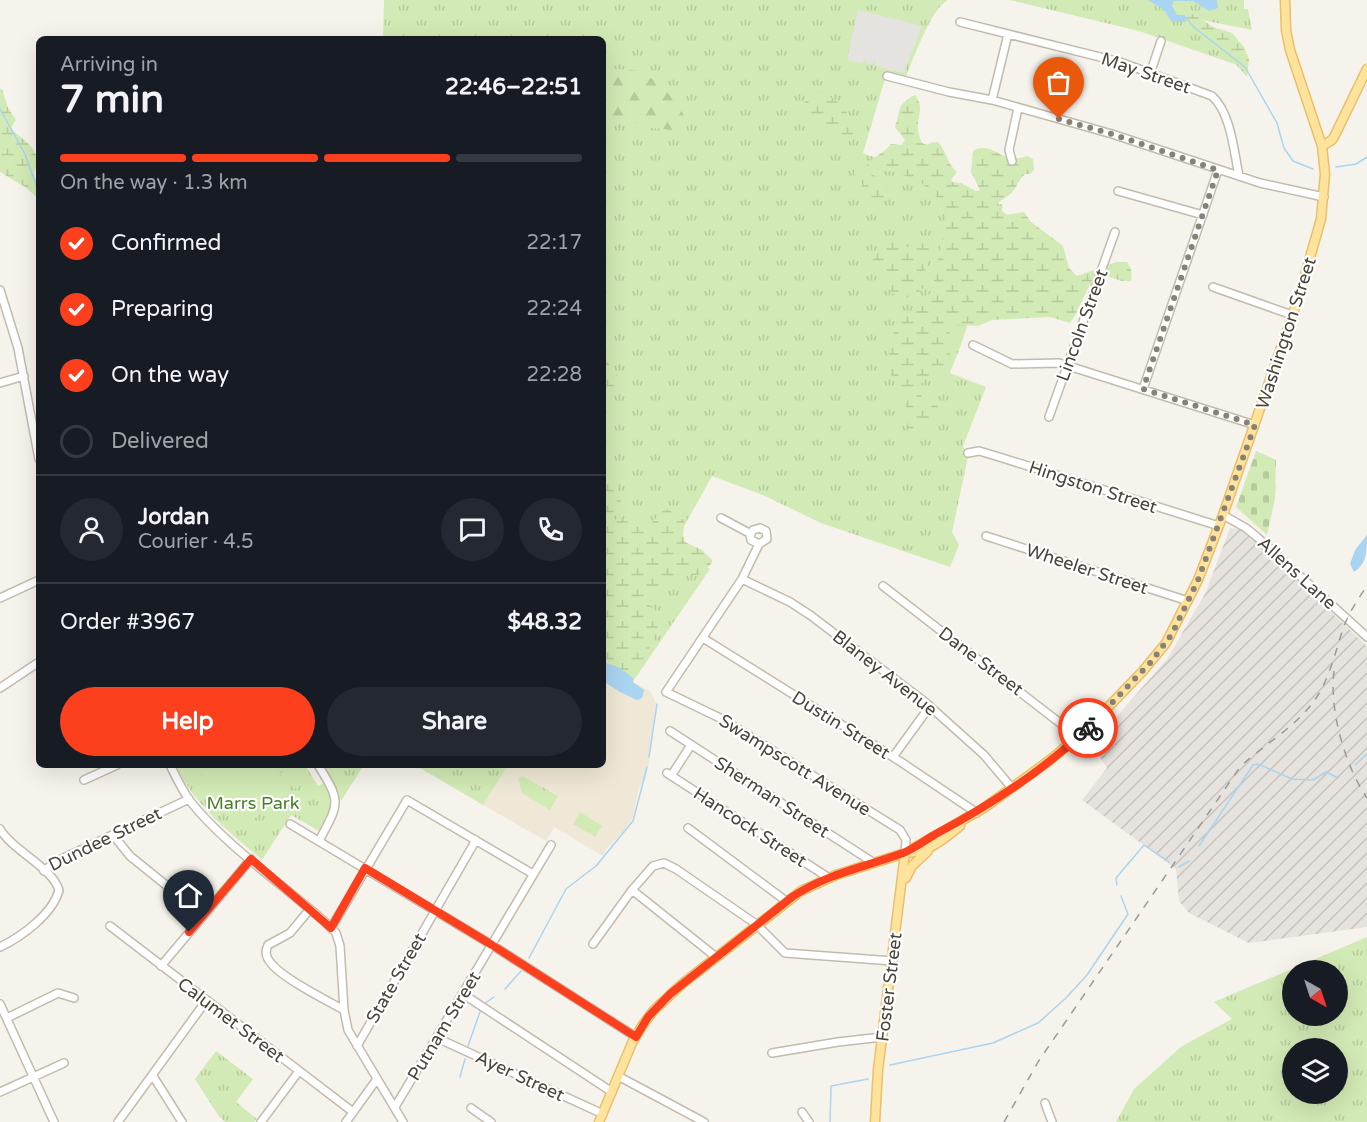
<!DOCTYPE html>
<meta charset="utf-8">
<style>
body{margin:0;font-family:"Varela Round",sans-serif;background:#242831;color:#f1f3f6;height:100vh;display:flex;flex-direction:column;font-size:22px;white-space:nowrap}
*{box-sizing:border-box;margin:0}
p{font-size:20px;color:#9ea1a6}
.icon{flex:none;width:33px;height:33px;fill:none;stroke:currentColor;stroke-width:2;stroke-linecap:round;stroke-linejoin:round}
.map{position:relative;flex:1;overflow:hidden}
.drawer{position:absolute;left:36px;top:36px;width:570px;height:732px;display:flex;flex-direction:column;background:#171b24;border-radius:9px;box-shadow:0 6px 24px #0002}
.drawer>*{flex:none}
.needle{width:39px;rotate:141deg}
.buttons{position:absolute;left:1282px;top:960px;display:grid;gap:12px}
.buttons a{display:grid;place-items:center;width:66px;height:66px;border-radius:50%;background:#171b24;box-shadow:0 6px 24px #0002;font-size:30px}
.pin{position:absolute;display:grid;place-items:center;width:51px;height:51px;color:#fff;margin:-62px -26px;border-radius:50% 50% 50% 0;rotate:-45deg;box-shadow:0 0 6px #0007}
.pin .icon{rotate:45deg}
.courier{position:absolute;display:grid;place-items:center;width:60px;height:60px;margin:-30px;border:4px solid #fc3f1d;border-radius:50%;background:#fff;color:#222;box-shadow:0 2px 8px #0007}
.headline em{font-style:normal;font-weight:800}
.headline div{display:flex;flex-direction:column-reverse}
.headline{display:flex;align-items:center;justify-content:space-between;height:102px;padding:0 24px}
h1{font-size:39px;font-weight:800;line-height:45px}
.bar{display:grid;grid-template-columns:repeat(4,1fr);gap:9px 6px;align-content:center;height:72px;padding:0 24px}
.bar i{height:8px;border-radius:4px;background:#363941}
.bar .current{background:#fc3f1d}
.bar p{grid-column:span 4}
.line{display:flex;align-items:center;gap:15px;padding:0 24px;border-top:2px solid #363941}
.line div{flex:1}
.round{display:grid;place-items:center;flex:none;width:63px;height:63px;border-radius:32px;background:#242831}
ol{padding:0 24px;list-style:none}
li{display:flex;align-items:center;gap:18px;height:66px}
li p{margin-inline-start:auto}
li .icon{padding:6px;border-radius:50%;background:#fc3f1d;color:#fff;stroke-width:4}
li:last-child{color:#9ea1a6}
li i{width:33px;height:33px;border:3px solid #363941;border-radius:50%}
.primary-button{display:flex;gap:12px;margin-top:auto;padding:12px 24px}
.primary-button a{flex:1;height:69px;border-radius:36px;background:#fc3f1d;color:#fff;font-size:24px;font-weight:800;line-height:69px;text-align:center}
.primary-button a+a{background:#242831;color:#f1f3f6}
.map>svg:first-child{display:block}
.industrial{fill:url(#industrial-furrows)}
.education{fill:#efe8d6}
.grass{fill:url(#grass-tufts);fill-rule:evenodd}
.forest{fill:url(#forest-firs)}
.wetland{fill:url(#wetland-marsh)}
.cemetery{fill:url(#cemetery-stones)}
.garden{fill:#d2eab5}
.parking{fill:#e5e3e0}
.water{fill:#a9d4f2}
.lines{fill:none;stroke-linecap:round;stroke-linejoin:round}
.stream{stroke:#a9d4f2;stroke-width:1.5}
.minor-casing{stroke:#c2bbae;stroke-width:10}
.major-casing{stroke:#e6c16a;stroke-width:11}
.minor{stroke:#fff;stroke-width:7}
.major{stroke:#ffe39c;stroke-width:8}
.rail{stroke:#9a9a9a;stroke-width:1.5;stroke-dasharray:8 8;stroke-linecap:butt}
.done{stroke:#878178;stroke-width:6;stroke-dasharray:0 10.8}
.route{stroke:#fc3f1d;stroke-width:8}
.labels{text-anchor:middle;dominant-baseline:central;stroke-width:4.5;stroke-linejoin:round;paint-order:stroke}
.street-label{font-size:18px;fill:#4b4439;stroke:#fff}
.park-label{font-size:18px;fill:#4a7f2a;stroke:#fff}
</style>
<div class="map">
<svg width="1367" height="1122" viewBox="0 0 1367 1122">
<defs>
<pattern id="industrial-furrows" width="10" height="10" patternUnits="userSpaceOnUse" patternTransform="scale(1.5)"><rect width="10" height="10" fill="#e6e2dd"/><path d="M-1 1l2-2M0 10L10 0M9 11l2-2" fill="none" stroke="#c7c3be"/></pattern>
<pattern id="grass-tufts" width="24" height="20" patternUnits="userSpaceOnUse" patternTransform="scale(1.5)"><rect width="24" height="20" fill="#d2eab5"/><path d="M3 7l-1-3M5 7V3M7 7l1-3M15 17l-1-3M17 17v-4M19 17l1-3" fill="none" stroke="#b6ca9c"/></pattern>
<pattern id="forest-firs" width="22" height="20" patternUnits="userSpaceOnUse" patternTransform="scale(1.5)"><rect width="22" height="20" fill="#d2eab5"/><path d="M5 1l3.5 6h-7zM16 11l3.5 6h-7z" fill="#b6ca9c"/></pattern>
<pattern id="wetland-marsh" width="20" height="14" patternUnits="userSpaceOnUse" patternTransform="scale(1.5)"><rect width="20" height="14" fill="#d2eab5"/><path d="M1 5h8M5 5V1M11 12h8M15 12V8" fill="none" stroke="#b6ca9c"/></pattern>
<pattern id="cemetery-stones" width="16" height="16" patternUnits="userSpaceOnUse" patternTransform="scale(1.5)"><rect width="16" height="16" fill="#d2eab5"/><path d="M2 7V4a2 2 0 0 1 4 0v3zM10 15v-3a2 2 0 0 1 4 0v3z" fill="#b6ca9c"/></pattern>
</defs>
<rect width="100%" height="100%" fill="#f6f3ec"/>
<!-- industrial -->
<path class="industrial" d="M1230 528 1244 530 1367 646V927L1249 943 1189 913 1179 901 1176 869 1082 800 1107 768 1092 745 1167 659 1205 594Z"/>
<!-- education -->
<path class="education" d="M603 666 650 691 657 705 648 768 645 780 639 787 633 817 626 829 606 849 603 856 554 827 546 841 483 805 508 765H603Z"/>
<!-- grass -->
<path class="grass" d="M384 0H948C930 10 915 56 906 76L887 72 863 153 1003 205C989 262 972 318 950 373L986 387 963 446 968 457 952 532 959 545 950 567 821 523 765 496 712 476 672 548 710 569 632 683 603 666V39H383Z
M1010 0H1244V9H1248L1252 30 1187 17 1243 67 1139 31Z
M175 765H305L318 786 324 783 333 804 319 831 291 815 262 860C228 830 196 807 175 765Z
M321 765H364L341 801Z
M415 765H508L483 805Z
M522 776 558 796 550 810 522 793 518 779Z
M1367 937V1122H1116L1134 1089 1182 1046 1232 1019 1214 1002ZM1293 970H1338V1016H1293ZM1293 1048H1338V1094H1293Z
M216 1051 253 1079 236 1102 257 1119 254 1122H225L218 1115 195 1079Z"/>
<!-- forest -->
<path class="forest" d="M616 69C624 70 633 69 640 72 657 79 680 102 685 119L676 129 671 130 644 127 629 120 603 114V70Z"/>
<!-- wetland -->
<path class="wetland" d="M1194 14 1213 27 1232 33 1244 47 1249 59 1247 77 1227 54 1209 37 1186 22 1185 15Z
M0 89H2L8 108 16 120 11 128C20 139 40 147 37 165 36 169 34 172 34 175L39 185V199L25 187 0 172Z
M820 92C833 97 853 110 848 125L854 136 849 140 848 147 846 148C834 137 796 119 805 102 808 95 814 93 820 92Z
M915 95C925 108 917 115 918 128 918 133 920 139 922 143L927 145 933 142H938C947 152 947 164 957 172L951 180 952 182 961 183 976 191 980 190 971 172 973 151C988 141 997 157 1013 158 1018 159 1023 157 1027 156L1033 159 1034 170 1030 174H1025C1018 180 1016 190 1009 195 1004 199 1000 200 996 206L1007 215 1024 212 1031 222 1063 246 1069 268 1077 276 1116 262H1127C1132 268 1132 273 1131 281 1118 283 1108 273 1096 276 1084 291 1081 308 1070 323L1050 317 992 320 978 326 948 324 935 329V332L938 335 950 331 948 343 951 359 948 370 943 375 930 376 923 380 919 388C922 399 926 404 937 405L939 409 928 425 911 431 908 430V411L888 368 890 338 901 322 932 291 947 215C936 190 920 179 893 172 883 170 875 171 866 166 872 157 883 154 891 144L901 145 905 140 895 127C901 111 895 105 915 95Z
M856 169 881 178 887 185 884 195 886 200 875 206 867 203 862 192V182L854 173Z
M884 240 908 247 928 242C933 255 928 265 922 276L924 287C904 307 890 298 881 273L871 272C870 261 878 248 884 240Z
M603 356 622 382 618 394 609 399 603 398Z
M603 471 615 482 621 501 608 523 613 525 619 514 624 520 644 530C653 525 656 515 665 509L671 511 677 519H685L683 534 685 542 702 550 712 560 711 564 701 574C695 576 688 574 681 576 666 579 654 591 650 606 653 609 657 613 659 617 661 626 640 672 633 678L620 668 603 662V627L606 622 603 609Z"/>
<!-- cemetery -->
<path class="cemetery" d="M1256 451 1276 460 1275 499 1267 535 1236 507Z"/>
<!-- garden -->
<path class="garden" d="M195 765H279L278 781 267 794 269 796C262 811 255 821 241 830Z
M289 765H291L306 779 296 789 280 774Z
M580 812 602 826 595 837 573 824Z
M1314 1110 1318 1122H1274Z"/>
<!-- parking -->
<path class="parking" d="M858 10 922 26 904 73 875 66V60L872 65 866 63V59L865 58 862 63 847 60Z"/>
<!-- water -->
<path class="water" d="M1148 0H1217L1218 8 1209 11 1193 1H1174L1172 6 1177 15H1185L1186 22H1172L1164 10Z
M1367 535C1367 550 1367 564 1354 572L1350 564 1355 550Z
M603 662 620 668 633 678V682L644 690 642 698 637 700 620 692 603 681Z"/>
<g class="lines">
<!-- stream -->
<path class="stream" d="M1185 17 1195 28 1245 67 1277 123 1284 148 1293 161 1313 169
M0 109 25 154 39 193
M1336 167 1356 164 1367 157
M649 757 657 704
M1355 765 1367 754
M1199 846 1253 765 1258 764 1292 779 1313 780 1326 772 1338 778
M1179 867 1189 861
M1117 885 1116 878 1144 845 1169 862
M529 958 566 889 596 866 633 821 647 767
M505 989 521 971
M484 1004 494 997
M468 1046 481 1009
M890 1065 993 1043 1038 1023 1066 998 1087 975 1128 914 1121 896
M460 1077 465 1059
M830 1122 831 1086 868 1079"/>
<!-- minor casing -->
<g class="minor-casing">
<path id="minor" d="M960 22 1120 62 1212 96C1231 113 1234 152 1239 176
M1150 74 1161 41
M887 76 949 92 992 100 1059 119 1112 134 1260 183 1324 197
M992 100 1008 34
M1012 161 1009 150 1018 108
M1118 191 1203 215
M1213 287 1292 315
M0 290 18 348 39 459
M973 345 1012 364 1059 363 1255 425
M0 383 24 376
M1143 389 1218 170
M1049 417 1115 232
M968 453 979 451 996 456 1219 526
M1223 515 1246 528 1257 537 1367 637
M721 518 751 534
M986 536 1188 601
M759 544 767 539 766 531 760 528 753 530 750 535 751 540 759 544 742 579 666 692 722 719 900 830 906 840 905 853
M742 579 790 602 810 615 925 702 984 755 1012 788
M883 586 1078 737
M0 598 39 580
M703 638 901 762 977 813
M0 688 39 662
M670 731 874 863
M893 757 930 706
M170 765C176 777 182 790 190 801 224 844 282 884 324 921L336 933 340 946 344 1010 348 1030 403 1122
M318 765C342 803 339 803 319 841
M667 773 829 878
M671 776 691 745
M84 780 117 765
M290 824 492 945 636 1037
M688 828 786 901
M0 829C14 852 51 866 59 890 53 914 21 937 0 947
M113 835 130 856 203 915
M44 871 55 862 189 799
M310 909 290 933 268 945C266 949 265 954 268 959 277 976 326 1000 344 1010
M110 926 353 1112
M331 928 407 800 533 874
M593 944 632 890
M716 957 632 890 653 866 664 863 676 869 756 924 785 953 893 961
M161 966 251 859
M463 994 612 1092
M0 1004 54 1122
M7 1018 58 993 74 998
M437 1038 603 1114
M357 1046 476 840
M772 1053 838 1042 882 1037
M153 1076 182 1122
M618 1076 704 1122
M0 1092 64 1063
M1045 1103 1052 1122
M395 1107 551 845
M471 1108 491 1122
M802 1112 809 1122
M118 1122 206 1001
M261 1122 299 1071
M346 1122 377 1079"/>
</g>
<!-- major casing -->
<g class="major-casing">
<path id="major" d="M1322 146 1332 140 1335 135 1367 69
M906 853C928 853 944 839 960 826
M906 878 912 866 928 851
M599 1122 632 1043 642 1026 654 1010 682 984 801 891 836 875 905 853 984 808 1050 760 1085 731 1142 672 1166 643 1198 580 1223 515 1299 296 1321 219 1325 174 1322 146 1290 50 1286 30 1285 0
M875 1122 878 1070 905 853"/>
</g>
<!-- minor -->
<use href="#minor" class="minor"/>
<!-- major -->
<use href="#major" class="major"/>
<!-- rail -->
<path class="rail" d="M1334 671C1329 710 1345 766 1367 798
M1004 1122 1038 1062 1240 767C1265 743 1299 726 1318 695 1331 674 1336 649 1344 626 1350 611 1358 599 1367 586"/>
</g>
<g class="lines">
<!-- done -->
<path class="done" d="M1059 119 1112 134 1218 170 1143 389 1255 425 1198 580 1172 634 1151 662 1088 728"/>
<!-- route -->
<path class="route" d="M189 932 251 859 331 928 365 868 492 945 636 1037 648 1017 670 994 792 897C826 874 865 867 903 853 913 849 924 841 934 835 989 806 1043 771 1088 728"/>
</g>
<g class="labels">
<!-- street labels -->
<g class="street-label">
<text transform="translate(1146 73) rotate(19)">May Street</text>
<text transform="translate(1082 325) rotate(-70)">Lincoln Street</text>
<text transform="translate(1286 333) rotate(-72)">Washington Street</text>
<text transform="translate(1093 487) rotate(18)">Hingston Street</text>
<text transform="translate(1087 569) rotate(18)">Wheeler Street</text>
<text transform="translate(1297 573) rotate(42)">Allens Lane</text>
<text transform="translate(981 661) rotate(37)">Dane Street</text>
<text transform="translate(885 673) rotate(38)">Blaney Avenue</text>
<text transform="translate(841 725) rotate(32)">Dustin Street</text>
<text transform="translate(795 765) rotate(32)">Swampscott Avenue</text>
<text transform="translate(772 797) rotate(33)">Sherman Street</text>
<text transform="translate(750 827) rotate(33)">Hancock Street</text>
<text transform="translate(105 839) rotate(-26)">Dundee Street</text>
<text transform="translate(396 978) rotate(-60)">State Street</text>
<text transform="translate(889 987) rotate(-83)">Foster Street</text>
<text transform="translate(231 1020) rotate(37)">Calumet Street</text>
<text transform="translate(444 1026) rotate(-59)">Putnam Street</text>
<text transform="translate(520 1076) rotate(25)">Ayer Street</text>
</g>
<!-- park labels -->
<g class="park-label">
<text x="253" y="803">Marrs Park</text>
</g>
</g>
</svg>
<div class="buttons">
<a><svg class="needle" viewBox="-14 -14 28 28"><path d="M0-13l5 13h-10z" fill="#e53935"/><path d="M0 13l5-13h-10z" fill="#9ea1a6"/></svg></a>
<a><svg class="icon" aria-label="layers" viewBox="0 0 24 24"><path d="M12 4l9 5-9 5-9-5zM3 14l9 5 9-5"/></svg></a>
</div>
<div class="pin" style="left:1059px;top:119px;background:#ea580c"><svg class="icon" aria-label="bag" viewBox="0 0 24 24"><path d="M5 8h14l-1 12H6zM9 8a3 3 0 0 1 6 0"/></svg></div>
<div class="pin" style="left:189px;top:932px;background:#1f2937"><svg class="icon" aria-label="home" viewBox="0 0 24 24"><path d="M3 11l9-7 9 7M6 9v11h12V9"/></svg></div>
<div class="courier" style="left:1088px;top:728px"><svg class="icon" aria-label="bike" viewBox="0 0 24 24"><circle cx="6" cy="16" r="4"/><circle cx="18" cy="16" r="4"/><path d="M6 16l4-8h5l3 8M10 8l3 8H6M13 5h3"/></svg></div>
<section class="drawer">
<div class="headline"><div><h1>7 min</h1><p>Arriving in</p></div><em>22:46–22:51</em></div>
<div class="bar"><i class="current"></i><i class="current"></i><i class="current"></i><i></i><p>On the way · 1.3 km</p></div>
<ol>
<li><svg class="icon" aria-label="check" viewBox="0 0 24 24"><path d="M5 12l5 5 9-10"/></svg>Confirmed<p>22:17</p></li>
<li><svg class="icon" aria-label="check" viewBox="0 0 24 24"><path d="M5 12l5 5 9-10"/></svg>Preparing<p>22:24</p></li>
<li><svg class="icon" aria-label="check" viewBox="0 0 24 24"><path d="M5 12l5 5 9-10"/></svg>On the way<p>22:28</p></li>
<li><i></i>Delivered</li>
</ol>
<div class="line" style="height:108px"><a class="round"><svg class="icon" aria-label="person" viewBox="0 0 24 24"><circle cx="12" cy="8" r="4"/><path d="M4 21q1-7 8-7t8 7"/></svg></a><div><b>Jordan</b><p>Courier · 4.5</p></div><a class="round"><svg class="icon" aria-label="chat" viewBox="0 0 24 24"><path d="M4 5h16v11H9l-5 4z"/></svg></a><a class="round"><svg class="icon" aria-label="phone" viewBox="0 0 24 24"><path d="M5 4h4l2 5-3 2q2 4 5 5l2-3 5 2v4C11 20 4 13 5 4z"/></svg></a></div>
<div class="line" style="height:78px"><div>Order #3967</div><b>$48.32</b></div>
<div class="primary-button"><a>Help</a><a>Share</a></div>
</section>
</div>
